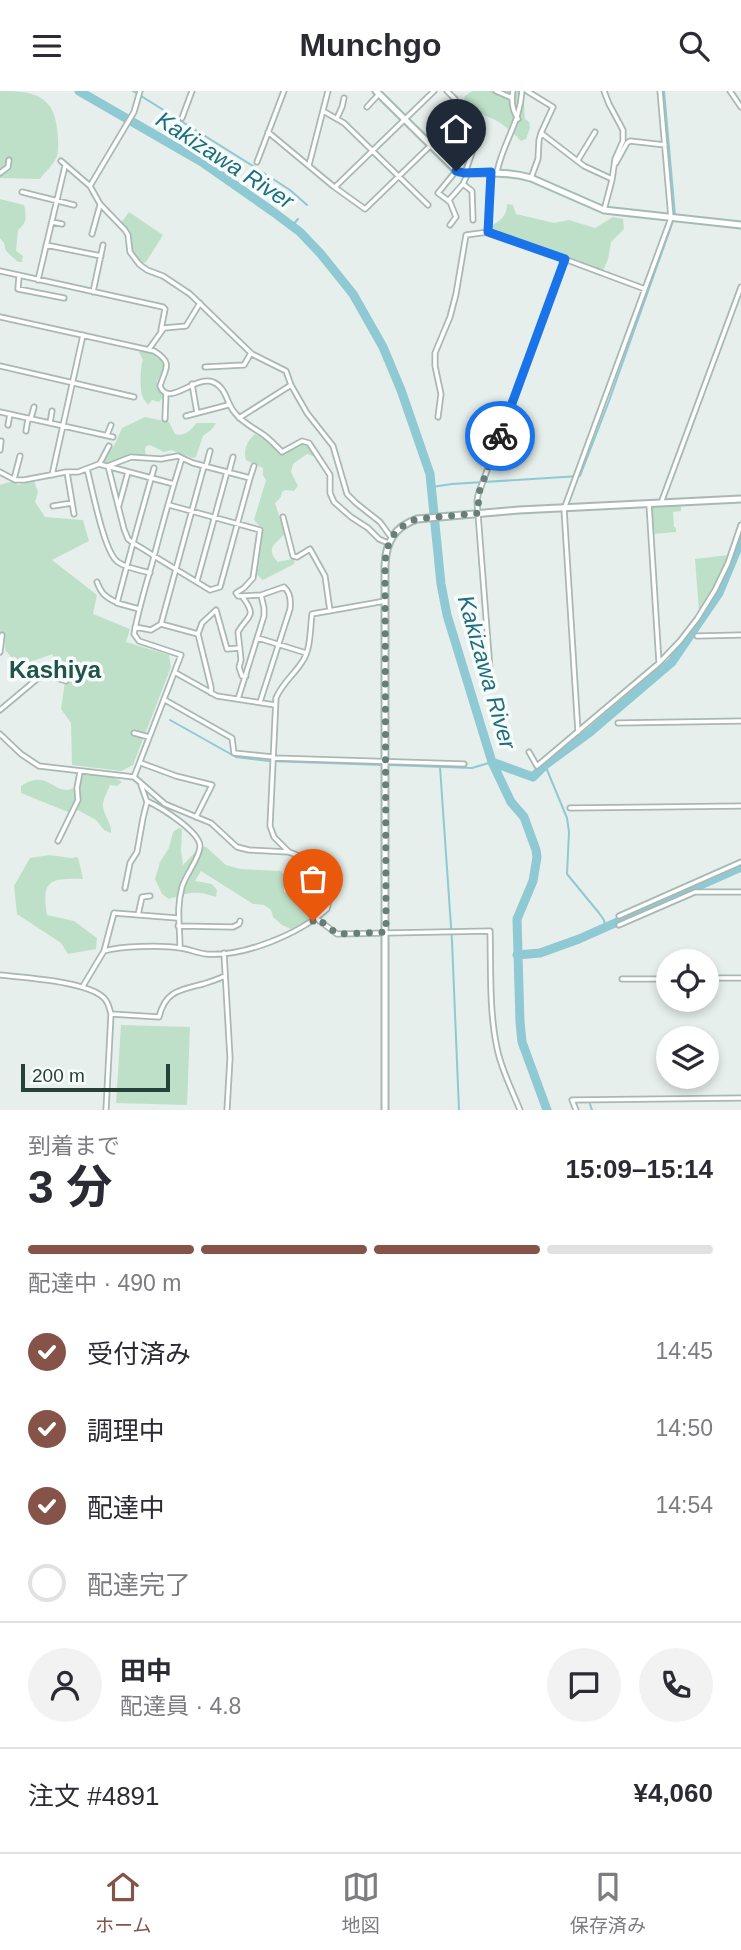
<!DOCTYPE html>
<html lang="ja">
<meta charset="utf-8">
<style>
body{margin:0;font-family:Helvetica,"Noto Sans JP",sans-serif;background:#f2f2f3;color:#2b2b33;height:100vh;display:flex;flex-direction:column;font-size:26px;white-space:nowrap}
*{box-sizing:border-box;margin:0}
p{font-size:23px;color:#7c7c81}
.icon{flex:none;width:38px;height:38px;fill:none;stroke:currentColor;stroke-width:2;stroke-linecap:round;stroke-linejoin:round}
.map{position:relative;height:1019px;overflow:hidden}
.details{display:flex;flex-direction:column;background:#fff;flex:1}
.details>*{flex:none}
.fabs{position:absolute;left:656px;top:858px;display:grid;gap:14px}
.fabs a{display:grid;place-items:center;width:63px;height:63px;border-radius:50%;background:#fff;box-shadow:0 4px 10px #0003;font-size:35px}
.scale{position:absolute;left:21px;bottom:18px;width:149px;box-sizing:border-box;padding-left:7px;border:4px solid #24423a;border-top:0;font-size:19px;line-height:24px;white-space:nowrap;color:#24423a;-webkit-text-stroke:5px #f7fbf9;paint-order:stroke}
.pin{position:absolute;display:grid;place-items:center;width:60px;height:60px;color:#fff;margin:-72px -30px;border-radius:50% 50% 50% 0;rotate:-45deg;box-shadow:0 0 7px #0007}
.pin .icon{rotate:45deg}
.courier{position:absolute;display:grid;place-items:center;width:70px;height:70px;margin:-35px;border:5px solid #1a73e8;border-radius:50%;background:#fff;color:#222;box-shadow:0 2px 9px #0007}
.headline em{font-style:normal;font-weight:700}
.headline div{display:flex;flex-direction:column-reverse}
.headline{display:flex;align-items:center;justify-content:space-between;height:119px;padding:0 28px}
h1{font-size:46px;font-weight:700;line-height:52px}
.bar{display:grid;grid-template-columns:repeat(4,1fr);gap:10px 7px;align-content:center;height:84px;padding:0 28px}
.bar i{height:9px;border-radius:5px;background:#e1e1e2}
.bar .selected{background:#855347}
.bar p{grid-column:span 4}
.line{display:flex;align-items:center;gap:18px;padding:0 28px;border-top:2px solid #e1e1e2}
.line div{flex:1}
.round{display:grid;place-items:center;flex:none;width:74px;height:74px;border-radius:37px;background:#f2f2f3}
ol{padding:0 28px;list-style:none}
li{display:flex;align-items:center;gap:21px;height:77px}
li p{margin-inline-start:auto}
li .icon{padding:7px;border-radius:50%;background:#855347;color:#fff;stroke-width:4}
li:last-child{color:#7c7c81}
li i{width:38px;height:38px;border:4px solid #e1e1e2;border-radius:50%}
header{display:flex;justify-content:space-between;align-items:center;height:91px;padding:0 28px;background:#fff;font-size:32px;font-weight:700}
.tabs{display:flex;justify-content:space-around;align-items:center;height:98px;border-top:2px solid #e1e1e2;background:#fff;font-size:19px;color:#7c7c81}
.tabs a{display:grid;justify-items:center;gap:4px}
.tabs .selected{color:#855347}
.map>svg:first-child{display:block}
.green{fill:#bfe0c8}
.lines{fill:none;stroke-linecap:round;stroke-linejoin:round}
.stream{stroke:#8ec9d4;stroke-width:2}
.river{stroke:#8ec9d4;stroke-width:9}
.minor-casing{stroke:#a8b8b2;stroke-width:7}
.tertiary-casing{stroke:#a8b8b2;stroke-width:9}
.secondary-casing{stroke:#a4bbb3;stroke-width:9}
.minor{stroke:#fff;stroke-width:3.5}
.tertiary{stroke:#fff;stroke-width:5}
.secondary{stroke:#fff;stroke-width:5}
.done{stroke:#687f78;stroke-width:7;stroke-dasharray:0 12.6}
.route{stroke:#1a73e8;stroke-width:9}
.labels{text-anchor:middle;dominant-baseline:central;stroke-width:7;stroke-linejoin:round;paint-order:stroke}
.water-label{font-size:23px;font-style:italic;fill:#1c6f80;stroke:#f7fbf9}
.quarter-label{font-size:24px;font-weight:bold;fill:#1f5548;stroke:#f7fbf9}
</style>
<header><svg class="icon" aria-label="menu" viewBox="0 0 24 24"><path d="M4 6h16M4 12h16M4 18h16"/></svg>Munchgo<svg class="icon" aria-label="search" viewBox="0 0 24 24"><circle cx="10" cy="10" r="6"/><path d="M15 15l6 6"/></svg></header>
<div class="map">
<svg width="741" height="1019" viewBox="0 0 741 1019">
<rect width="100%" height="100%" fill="#e6efeb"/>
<!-- green -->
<path class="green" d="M0 0C30 0 53 2 57 37 58 45 59 58 57 65 54 73 45 81 40 88L0 87Z
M472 0H493L498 3 503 0H523L525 28 529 31 530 37 526 48 521 50C513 42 504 33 493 28 482 23 472 21 463 11L465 5Z
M0 108 24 114C26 124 28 132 18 139L16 160 23 165 22 171H18L6 160 4 152 0 147Z
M507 113 513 114 516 123 554 132 569 129 595 137 613 126 623 128 624 138 611 151 608 168 603 180 495 143 491 135C500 130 507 125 507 113Z
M129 121 163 144 146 171 143 172C128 161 135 145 121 132Z
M139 261C152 260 159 264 166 275L157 290 158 298 164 305 159 311 152 309 148 314C146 311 143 308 142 304 140 298 140 275 143 269Z
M145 326 169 331 175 343C184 346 192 339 196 332H216L211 339 203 345 196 366 193 367 171 359 164 361 150 354 146 355 145 359 146 365C128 363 122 366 107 373L104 370 116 351 122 337Z
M255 343C267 348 275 359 284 362L303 351 307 352 316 366 307 363 293 373 291 381 298 395 294 400 285 399 282 401 281 406 275 412 285 442C277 453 264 456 278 471L292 468 295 470 294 473 263 489 257 484 262 441 261 437 254 429 266 389 263 384V377L246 369C243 359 247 350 255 343Z
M13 390 18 394 34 390 38 401 35 411 45 426 83 429 89 450 52 469 97 504 93 523 130 538 126 551 169 564 171 576 133 674 121 680 72 674 71 632 61 618 65 591 51 581 53 563 26 572 16 571 5 559V543H0V394Z
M681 414V420L673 421 674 436 676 437V441L653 443 652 416Z
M729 464 718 488 699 520 695 468Z
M79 684C94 684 108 682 122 691L117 695 110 694C108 700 104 706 103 712 102 723 112 731 111 742L104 739 96 729 74 717 68 721 21 702V695C50 675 55 710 77 695Z
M179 737 182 738 181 760 183 774 200 756H206L226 774 240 778 281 780 285 786 284 801 314 803 322 805 321 814 318 824 291 838 282 834 273 826 271 819 264 814 253 813 201 780 195 790 212 793 217 799 216 806C196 799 189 801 169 808L162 803 155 788 160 771 169 757 173 741Z
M49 764 71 767 78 766 83 788C50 787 41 789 47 824L74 830 97 847 96 858 68 863 61 852 17 823 14 795 30 767Z
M121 934 190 936 187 1014 116 1012Z"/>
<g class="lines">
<!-- stream -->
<path class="stream" d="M133 0 256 77 290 99 307 114
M664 0 675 124
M292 135 298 128
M432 396 452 393 580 385 609 310 673 130
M170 629 236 666 269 670 383 674
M389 674 472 677 492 671
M545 674 567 727 569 741 567 783 599 822 604 829 605 836
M440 676 452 850 459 1019
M590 1013 592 1019"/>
<!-- river -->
<path class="river" d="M79 0 202 71 272 120 300 141 320 162 353 203 383 256 401 299 430 383 441 493 447 524 492 671 511 711 524 726 536 759 537 766 533 790 517 828 520 931 522 951 547 1019
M492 671 533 686 545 674 590 641 672 571 719 502 741 449
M517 864 540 862 579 848 741 776"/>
<!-- minor casing -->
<g class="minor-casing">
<path id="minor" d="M447 0 455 8 458 24 473 34 474 56 465 82
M496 0 512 7
M513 0C511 10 512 19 518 28
M527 0 553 16 541 42 539 49 538 68 531 87
M604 0 609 13 623 39V50L615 68 612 89 604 119
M730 0 741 16
M367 16 379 3
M323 20 344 32 428 114
M182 27 192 0
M337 27 342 16 344 7
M268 41 333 95 365 118 430 55
M541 42 584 75 612 88
M578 69 595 41
M61 70 90 95 100 113 125 139 128 144 130 161 139 173 147 179 163 185 190 203 252 263 286 280 291 294 307 322 333 355 347 403 356 412 380 431 391 446
M257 71 284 0
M616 72 627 52 630 50 665 54
M309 74 328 0
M497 81C503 51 520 32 522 0
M0 82 8 76 9 69
M463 93 472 100 473 129
M90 95 134 21 140 0
M335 96 434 0
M22 101 74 114
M448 110 463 93 468 82
M52 131 62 133
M450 134 456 126 450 111 438 102 456 80
M488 141 491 81
M92 143 100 114
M46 154 101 165
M0 180 163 216 165 218 161 239
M19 185 18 198 64 207
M38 189 65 75
M93 201 103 154
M0 226 154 260C174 272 165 278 160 295 168 317 195 284 213 291 227 297 226 312 235 322 242 331 252 336 261 342 269 347 275 354 282 361L302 350 309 352 330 384V402L334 411 351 426 368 437 379 448 388 452
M149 258 164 237 186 235 200 212
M0 275 134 306
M205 276 244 274 251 262
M192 293 197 322
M0 321 113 346
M186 325 228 314
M438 326 441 303 435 275V262L450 226 456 203 466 144 488 141 500 144 645 198
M31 327 34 316
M239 327 291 294
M165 328 166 302
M50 332 52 320
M8 334 10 323
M26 340 28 328
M107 344 111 334
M0 359 1 350
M100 372 109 355
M206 375 210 360
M87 378C92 396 104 462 118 471 126 477 140 479 150 482
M0 381 15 389H24L66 381H78L99 373 174 393
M67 381 74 423
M229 381 233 366
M52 384 83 244
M250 387 254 375
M14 388 20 365
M661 412 741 196
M649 413 659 572
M119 414 128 381
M169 414 260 439 253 487 244 497 236 502 238 505H242C258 527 248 523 238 541L241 569 239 576 242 585H246
M53 415 72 412
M283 426 293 465 297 466 310 458 325 485 330 520
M133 452 128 448 124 438 108 375 131 366 161 368 178 365 182 367
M133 452 154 377
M197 490 227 381
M97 491C101 502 105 506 116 511
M242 505 261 504 284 496C290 501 291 510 290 518L260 611
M161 533 198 543
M135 536 151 539 161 533 204 375
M697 545 741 544
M258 547 306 562
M0 561 2 544
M490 578 477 410 478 404 565 168
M176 582 217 605 275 614
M211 602V596L198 543 202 532 216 519 227 558 240 557
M238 608 264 525V517L261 504
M165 609 232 647 234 662 273 666
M0 619 37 588 47 584 66 590
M618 632 741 630
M578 641 564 418 671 127 660 0
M134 642 149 646
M0 643 21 663 39 675 134 686 165 713 211 732 237 756 249 759 289 761 307 768 319 776 325 784 330 806 327 818C299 843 244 866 206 863 197 862 189 858 180 857 162 854 121 855 104 860
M529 661 537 675 659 572 680 550 697 528 715 499 728 472 741 434
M274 667 464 673
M141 672 176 685 212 694 196 726
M134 686 181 564 139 550 134 543C138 520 145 497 152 473 161 438 171 402 182 367L193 372 250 387 220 496 210 499 154 465C147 460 140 456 133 452L117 512 139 518
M147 710C160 716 201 741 200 756 199 768 186 783 182 796 176 819 180 834 180 857
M570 717 741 715
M58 750 78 709 77 697 80 681
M289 761 274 746 270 735 276 607C283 591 293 585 302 571 311 559 310 538 312 523L385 510
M125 797 130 772 137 761 143 727 147 711 141 694
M138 824 142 806 150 805
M619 825 741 771
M317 828 337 843 490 840C491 878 489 919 497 957 501 978 512 999 520 1019
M619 834 695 801H741
M178 835 233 836 239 833 240 830
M224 862 230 967 227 1019
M0 884C25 887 87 890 104 907 109 912 109 917 111 923L106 1019
M707 887H741
M622 888H668
M83 895 104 860 114 822 177 827
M111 923 159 926C165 900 180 899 203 893 210 891 218 888 225 885
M576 1019 572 1009 741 1007"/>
</g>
<!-- tertiary casing -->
<g class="tertiary-casing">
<path id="tertiary" d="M385 1019V474C386 451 394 436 417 428L519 419 741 408"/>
</g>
<!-- secondary casing -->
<g class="secondary-casing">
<path id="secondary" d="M376 0 458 81C484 84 504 79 531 87L604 119 741 134"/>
</g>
<!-- minor -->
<use href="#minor" class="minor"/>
<!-- tertiary -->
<use href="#tertiary" class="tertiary"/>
<!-- secondary -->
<use href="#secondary" class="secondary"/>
</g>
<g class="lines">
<!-- done -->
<path class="done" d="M313 830 317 827 337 843 386 841 385 474C386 451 394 436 417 428L479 422 478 404 500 345"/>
<!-- route -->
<path class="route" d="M456 80 464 82 491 81 488 141 565 168 500 345"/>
</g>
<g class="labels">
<!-- water labels -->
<g class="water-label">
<text transform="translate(225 69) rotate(33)">Kakizawa River</text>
<text transform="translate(487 581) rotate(74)">Kakizawa River</text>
</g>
<!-- quarter labels -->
<g class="quarter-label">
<text x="55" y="578">Kashiya</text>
</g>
</g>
</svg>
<div class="fabs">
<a><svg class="icon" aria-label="locate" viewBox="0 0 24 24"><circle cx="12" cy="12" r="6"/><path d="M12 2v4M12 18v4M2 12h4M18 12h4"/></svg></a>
<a><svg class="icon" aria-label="layers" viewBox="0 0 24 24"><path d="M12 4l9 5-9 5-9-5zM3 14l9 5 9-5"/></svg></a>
</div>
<div class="scale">200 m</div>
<div class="pin" style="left:313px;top:830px;background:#ea580c"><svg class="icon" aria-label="bag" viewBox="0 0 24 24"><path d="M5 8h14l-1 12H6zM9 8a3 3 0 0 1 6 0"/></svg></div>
<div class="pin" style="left:456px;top:80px;background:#1f2937"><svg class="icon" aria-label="home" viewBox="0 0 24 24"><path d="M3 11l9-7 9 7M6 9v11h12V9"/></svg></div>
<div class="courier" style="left:500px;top:345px"><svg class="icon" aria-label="bike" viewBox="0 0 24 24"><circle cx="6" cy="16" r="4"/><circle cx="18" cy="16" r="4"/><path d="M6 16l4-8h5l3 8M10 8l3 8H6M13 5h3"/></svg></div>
</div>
<section class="details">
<div class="headline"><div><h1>3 分</h1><p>到着まで</p></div><em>15:09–15:14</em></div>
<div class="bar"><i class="selected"></i><i class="selected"></i><i class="selected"></i><i></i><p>配達中 · 490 m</p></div>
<ol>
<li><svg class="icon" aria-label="check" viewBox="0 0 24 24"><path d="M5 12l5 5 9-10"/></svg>受付済み<p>14:45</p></li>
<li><svg class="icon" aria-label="check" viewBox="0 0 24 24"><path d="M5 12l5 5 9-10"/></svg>調理中<p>14:50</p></li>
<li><svg class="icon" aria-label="check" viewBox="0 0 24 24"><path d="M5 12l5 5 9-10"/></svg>配達中<p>14:54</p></li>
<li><i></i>配達完了</li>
</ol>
<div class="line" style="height:126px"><a class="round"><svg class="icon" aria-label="person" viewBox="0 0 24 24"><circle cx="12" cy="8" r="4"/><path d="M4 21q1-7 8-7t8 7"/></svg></a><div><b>田中</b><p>配達員 · 4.8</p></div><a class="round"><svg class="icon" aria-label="chat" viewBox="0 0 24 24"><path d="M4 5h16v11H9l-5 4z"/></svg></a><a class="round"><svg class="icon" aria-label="phone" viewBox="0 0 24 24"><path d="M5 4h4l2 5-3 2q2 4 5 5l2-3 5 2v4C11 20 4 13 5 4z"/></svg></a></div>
<div class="line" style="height:91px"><div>注文 #4891</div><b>¥4,060</b></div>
</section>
<nav class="tabs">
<a class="selected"><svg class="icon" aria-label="home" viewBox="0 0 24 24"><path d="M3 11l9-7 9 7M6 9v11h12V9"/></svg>ホーム</a>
<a><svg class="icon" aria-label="map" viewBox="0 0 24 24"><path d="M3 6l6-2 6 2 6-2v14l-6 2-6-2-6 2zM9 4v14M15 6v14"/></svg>地図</a>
<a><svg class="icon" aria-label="saved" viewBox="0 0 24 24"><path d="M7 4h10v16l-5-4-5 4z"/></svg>保存済み</a>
</nav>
